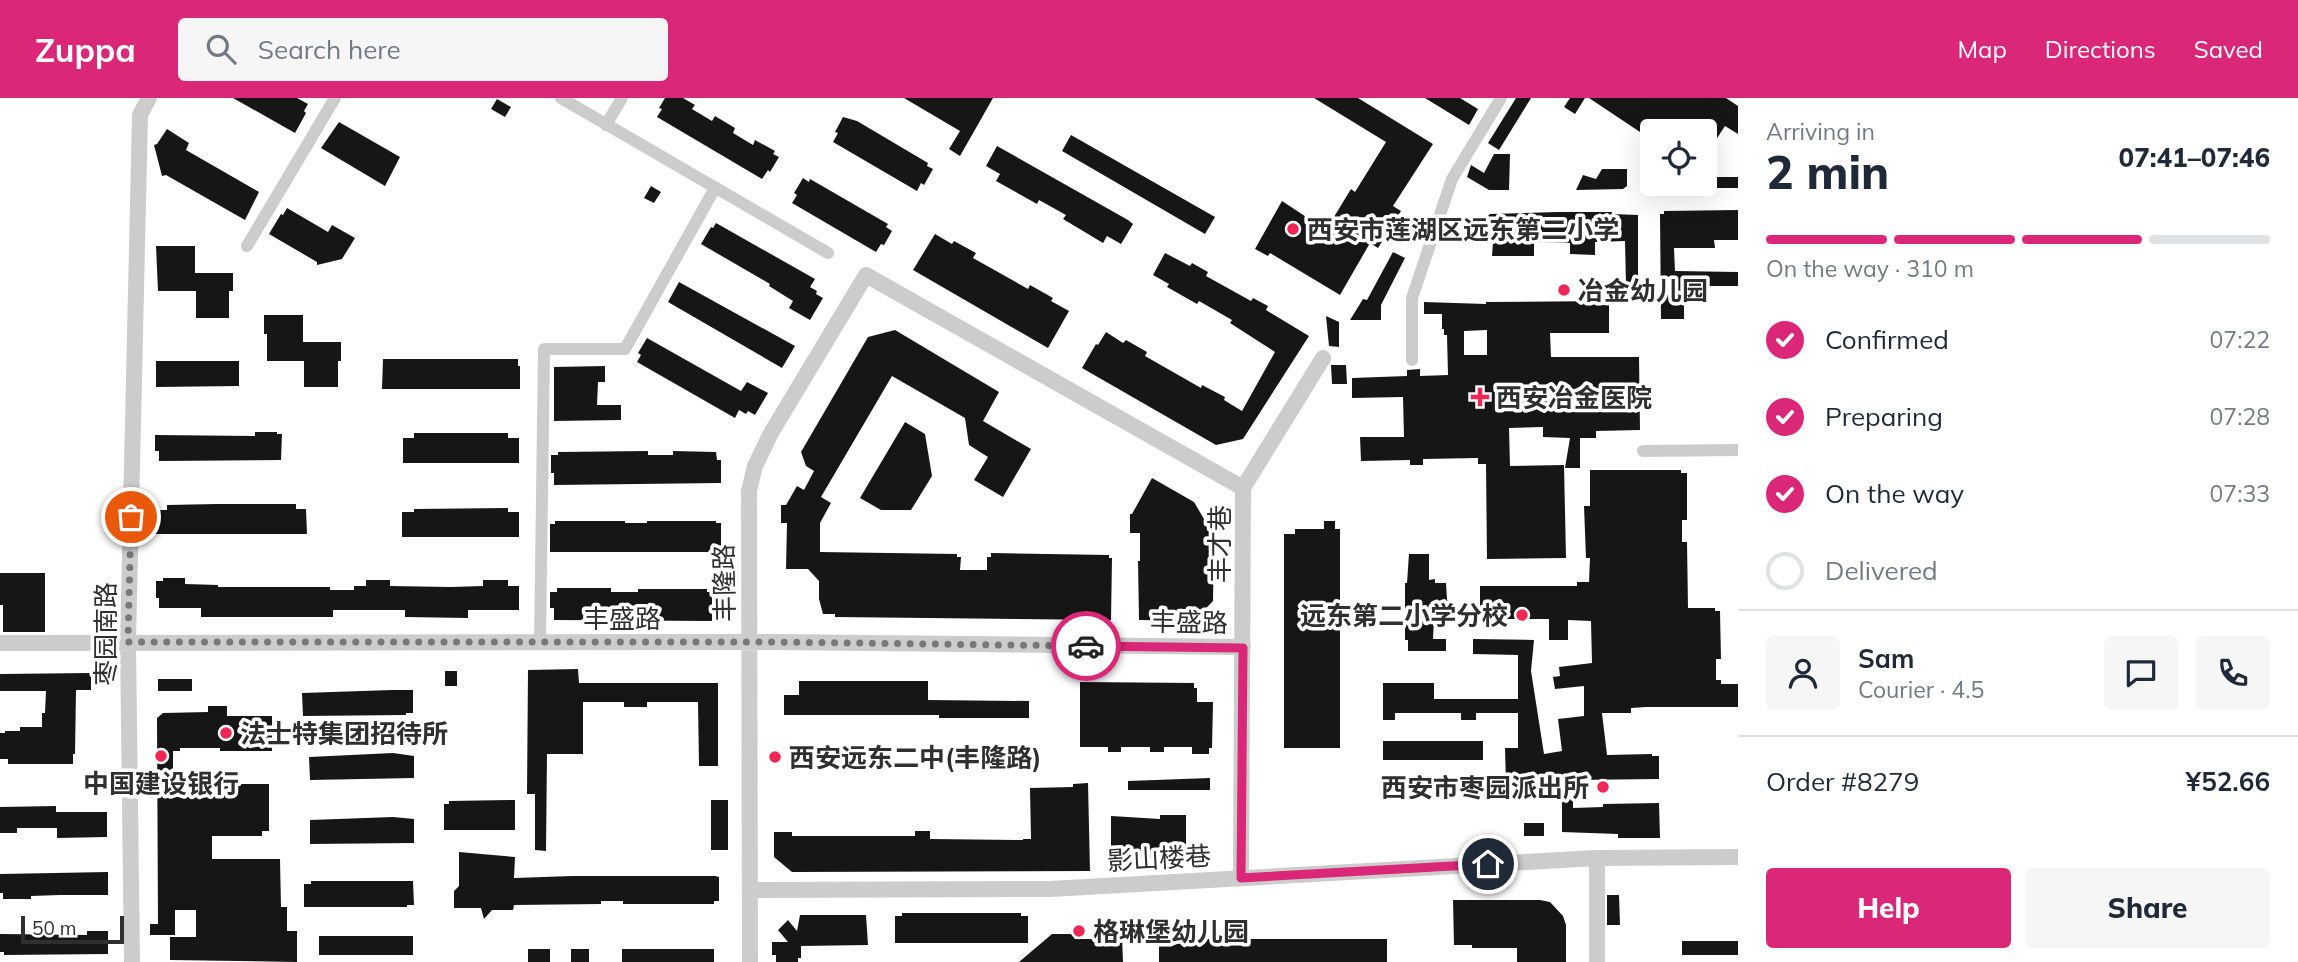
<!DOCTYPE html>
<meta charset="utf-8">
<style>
body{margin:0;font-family:Mulish,"Noto Sans SC",sans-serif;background:#f6f6f7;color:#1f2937;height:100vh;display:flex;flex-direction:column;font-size:26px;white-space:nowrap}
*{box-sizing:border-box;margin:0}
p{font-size:23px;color:#747a83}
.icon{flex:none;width:38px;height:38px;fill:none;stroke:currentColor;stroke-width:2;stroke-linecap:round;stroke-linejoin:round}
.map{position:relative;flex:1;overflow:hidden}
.drawer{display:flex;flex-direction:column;background:#fff;width:560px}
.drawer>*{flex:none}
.tools{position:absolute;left:1640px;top:21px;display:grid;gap:14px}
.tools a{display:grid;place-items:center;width:77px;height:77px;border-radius:7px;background:#fff;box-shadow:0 7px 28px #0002;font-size:35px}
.scale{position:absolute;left:21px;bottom:18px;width:103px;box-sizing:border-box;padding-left:7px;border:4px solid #2f2f2f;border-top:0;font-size:19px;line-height:24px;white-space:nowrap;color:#2f2f2f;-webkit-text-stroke:5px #fff;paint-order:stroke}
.pin{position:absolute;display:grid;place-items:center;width:60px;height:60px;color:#fff;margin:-30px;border:4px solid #fff;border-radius:50%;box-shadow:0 2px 7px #0007}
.courier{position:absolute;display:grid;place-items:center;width:70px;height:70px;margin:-35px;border:5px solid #db2777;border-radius:50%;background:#fff;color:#222;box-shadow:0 2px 9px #0007}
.head em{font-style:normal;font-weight:800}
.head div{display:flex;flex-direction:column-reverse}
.head{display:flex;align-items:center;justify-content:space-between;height:119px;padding:0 28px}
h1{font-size:46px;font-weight:800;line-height:52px}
.bar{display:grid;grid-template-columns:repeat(4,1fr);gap:10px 7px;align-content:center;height:84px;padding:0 28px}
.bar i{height:9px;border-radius:5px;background:#e0e1e3}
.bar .active{background:#db2777}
.bar p{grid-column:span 4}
.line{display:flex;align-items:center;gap:18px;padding:0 28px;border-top:2px solid #e0e1e3}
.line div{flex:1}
.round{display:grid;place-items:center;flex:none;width:74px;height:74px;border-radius:7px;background:#f6f6f7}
ol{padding:0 28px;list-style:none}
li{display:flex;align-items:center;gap:21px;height:77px}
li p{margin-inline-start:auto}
li .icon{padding:7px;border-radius:50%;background:#db2777;color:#fff;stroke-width:4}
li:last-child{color:#747a83}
li i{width:38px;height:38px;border:4px solid #e0e1e3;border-radius:50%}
.primary-button{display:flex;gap:14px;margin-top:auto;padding:14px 28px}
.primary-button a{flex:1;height:80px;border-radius:7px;background:#db2777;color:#fff;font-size:28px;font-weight:800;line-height:80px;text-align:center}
.primary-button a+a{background:#f6f6f7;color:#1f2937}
header{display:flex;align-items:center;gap:42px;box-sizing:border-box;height:98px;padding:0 35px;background:#db2777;color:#fff}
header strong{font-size:33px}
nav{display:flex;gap:38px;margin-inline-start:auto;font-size:24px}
.search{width:490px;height:63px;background:#f6f6f7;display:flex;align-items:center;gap:18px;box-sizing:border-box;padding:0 24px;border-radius:7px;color:#747a83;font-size:26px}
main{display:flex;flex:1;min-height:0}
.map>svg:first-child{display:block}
.building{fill:#161616;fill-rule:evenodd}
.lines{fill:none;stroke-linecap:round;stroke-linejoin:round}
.minor{stroke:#ccc;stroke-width:12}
.tertiary{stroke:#ccc;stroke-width:16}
.done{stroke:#787878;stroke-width:7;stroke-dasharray:0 12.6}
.route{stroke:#db2777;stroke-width:9}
.poi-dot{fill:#f12654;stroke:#fff;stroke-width:2.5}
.labels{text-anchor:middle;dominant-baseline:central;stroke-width:7;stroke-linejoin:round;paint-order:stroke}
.poi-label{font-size:26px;font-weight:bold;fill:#2f2f2f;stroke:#fff;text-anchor:start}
.street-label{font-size:26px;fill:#2f2f2f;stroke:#fff}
</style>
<header>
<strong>Zuppa</strong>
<div class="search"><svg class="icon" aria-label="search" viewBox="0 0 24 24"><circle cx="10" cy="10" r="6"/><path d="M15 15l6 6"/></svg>Search here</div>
<nav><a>Map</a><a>Directions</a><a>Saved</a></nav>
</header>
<main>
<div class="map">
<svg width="1738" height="864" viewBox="0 0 1738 864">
<rect width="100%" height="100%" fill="#fff"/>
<!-- building -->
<path class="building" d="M233 0H297L308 6 304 13 306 15 295 35Z
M665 0H683L695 7 692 11 712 23 715 18 735 30 733 35 753 47 755 42 775 53 773 56 779 59 770 74 768 72 762 81 657 19 662 11 659 10Z
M904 0H993L960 58 949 51 960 33Z
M1314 0H1358L1433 46 1393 108 1401 113 1378 150 1370 145 1340 197 1270 155 1268 158 1255 151 1282 103 1326 132 1351 91 1355 94 1386 44Z
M1425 0H1460L1478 11 1469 27Z
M1516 0H1531L1499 52 1488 45Z
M1570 0H1585L1575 16 1564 9Z
M1589 0H1726L1738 8V36L1725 28 1704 60V33H1652V42Z
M497 1 511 9 505 19 491 11Z
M843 19 857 23 928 65 927 68 933 71 924 87 921 85 917 93 833 44 838 35 835 34Z
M339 24 400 59 385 88 321 50Z
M167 31 189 45 186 52 259 94 245 122 166 77 162 78 154 47 157 46Z
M1071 37 1215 119 1205 136 1062 53Z
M997 48 1128 122 1133 126 1121 146 1107 138 1103 145 1063 121 1066 117 1039 102 1037 106 996 83 1000 76 986 68Z
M1494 56H1510L1509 92H1489L1467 79 1471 67 1484 75Z
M1602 71H1627V88L1623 91 1576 92 1583 77 1596 81Z
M1704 79H1738V90H1704Z
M803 80 809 84 810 81 817 85 888 126 886 129 892 133 884 147 881 146 876 154 792 105 797 97 794 95Z
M651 88 661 94 654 105 644 100Z
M287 110 328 134 332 127 355 140 342 161 317 167V164L269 136 281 116 283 117Z
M1738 112V142H1714L1715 150H1674L1675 173 1738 174V188H1684V221H1661L1660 116H1664V113Z
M1557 114H1612V116L1638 117V186H1626L1625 143 1595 144V157L1570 156V145L1541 144 1534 145V158H1492L1493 144H1476L1477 135 1464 134V118L1486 119 1490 116Z
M716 125 815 181 810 189 817 193 816 196 823 200 810 222 789 210 793 203 769 188 770 186 701 146 711 129 713 130Z
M935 136 952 146 954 143 976 155 973 160 1028 191 1030 187 1053 200 1051 203 1069 213 1048 250 913 172Z
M156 148H195V175H233V193H229V220H196V193H158Z
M1393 154 1405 160 1381 207V222H1350L1363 201 1367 202Z
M1165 155 1190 168 1192 165 1208 174 1206 178 1251 203 1253 200 1268 208 1266 212 1309 238 1243 341 1216 347 1082 270 1096 246 1098 247 1106 234 1123 245 1126 242 1147 254 1145 258 1201 290 1202 287 1225 299 1224 302 1242 313 1275 254 1230 225 1232 222 1199 203 1197 206 1167 189 1169 186 1153 177Z
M679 184 795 248 782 270 668 204Z
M1609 203V235H1550L1551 259H1639L1640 332 1596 333V340H1580V370H1565L1570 340 1543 339V329L1509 330 1510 368 1564 367 1566 460 1487 461 1486 366H1478V360L1423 361V367H1410V362L1361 363 1360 339H1404L1403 299 1352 300V280L1407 278V272L1420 271V278L1448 277 1447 237H1444V231H1442V216H1424V204L1486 206V204ZM1487 232V257H1464V233Z
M264 217H303V244H341V263H338V289H304V263H267V236H264Z
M1326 218 1339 224V249L1329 248Z
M895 232 999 294 983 323 1031 351 1003 399 974 382 988 359 969 347 965 320 892 278 821 399 831 405 820 425V454L957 456V459H961L960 472H987V459H991V455L1109 457V460H1112L1111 522 835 519V516H823L819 501V483L808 471H786L787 425H781V407H786L797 388 804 392 814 373 806 368 801 354 868 239Z
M647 240 741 293 747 284 768 295 755 317 748 313 746 316 739 312 735 320 637 264 641 257 638 255Z
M383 261H518V268H520V291H382Z
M156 263H239V288L156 289Z
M1331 267H1346L1347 286H1332Z
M605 268V284H598L597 307H621V322L554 323V269Z
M905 324 925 336 932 378 911 412H881L860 400Z
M255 334H277V336H282L281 362 159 363V353H155V337L255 338Z
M414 335H508V340H519V365H403V340H414Z
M648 353V357H673V353L716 354 717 362H721V385L554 387V375H551V357H558V354Z
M1590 372H1681V375H1687V422H1682V444H1687L1688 510H1715V513H1720L1721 561H1716V582H1721V586H1738V609H1646L1631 610V615H1602L1607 657 1652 656V658H1659V681L1573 682V710L1603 709V706L1659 705 1660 740H1618V736L1562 734V685L1506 686 1505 650H1518V615H1476V622H1461V615H1395V622H1383V585H1434V601H1518V557L1473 556V541L1534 542 1531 573 1544 656 1562 653 1558 621 1584 618V588L1555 591 1553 579 1560 578 1559 569 1592 565 1591 523 1568 522V542H1549V521H1480V488H1577V484H1589L1590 460H1586L1584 408H1590Z
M1152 380 1194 404 1214 438 1213 503 1194 523 1139 522 1138 463H1140V435H1130V416H1132Z
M217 406H296V411H306L307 436H155V412H167V407Z
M508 410V414H519V439H402V414H414V411Z
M555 423H625V425H647V423H716V425H721V454H550V426H555Z
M1324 423H1335V431H1340V650H1284V436H1295V431H1324Z
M1409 456H1429V482L1435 481V485H1446L1447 502H1449V521H1434L1433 541H1446V553H1408V542H1405V485H1407Z
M0 475H45V534H3V507H0Z
M163 480H185V486L218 487V489H330V492H354V488H366V482H390V488L451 489 483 488V482H508V488H519V512H468V520L405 519V512H333V519H201V510H159V500H156V483H163Z
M557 490H611V494H638V491H707V494H712V523L554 522V510H550V494H557Z
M578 571 579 585H718V668H699L698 604H647V609H624V604H583V656H547L546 753 535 752V696H527L528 572Z
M445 573H457V588H445Z
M91 575V592H76L75 656H73V666H8V661H0V635H5V633H20V629H42V615H45L46 593H0V576Z
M158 581H192V593H158Z
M799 583H928V602L1029 603V620H939V617H784V597H799Z
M1080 584 1194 585V590H1197V604H1213L1212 650H1209V656H1192V649H1164V654H1150V649H1121V654H1108V649H1080Z
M392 592H413V615H406V617L303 618 302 595Z
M208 608H227V618H272V653H220V650H180V653H173V699H200V683H213V675H226V686H269V733H262V738H212V761H280L281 809H287V833H297V864L170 862V839H196V812H175V837H150V826H158L157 620 163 615 208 614Z
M1383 643H1483V662H1383Z
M393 655 414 658V680L310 682 309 659Z
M1210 680V692H1128V683Z
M1088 685 1090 773 792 774 774 759V734H792V738H915V733H930V741L1023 742V741H1031L1030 690 1073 689V686Z
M515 702V732H444V706H449V703Z
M711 702H728V752H711Z
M56 708V714H107V739L57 740V730H17V735H0V709Z
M1160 717H1186V760H1111V718L1160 721Z
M393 719 414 721V745L310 746V722Z
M1524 725H1544V738H1524Z
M459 754 515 759 514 780 573 778H715L719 779V803H714V806H623V803H601V806L514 807 513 812H492L484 821 481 810H454V793L459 788Z
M108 774V797H60L31 798V801H3V795H0V776Z
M311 783H413L414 807H407V809H304V786H311Z
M1607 797H1619L1620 827H1607Z
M1453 802H1540L1550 804 1563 818 1566 827V864H1517V850H1472V847H1454Z
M902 815H1021V818H1028V845H895V818H902Z
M800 817H866L868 847 801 848V860H798V864H776V857H772V844H788L778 832 788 822 797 833Z
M87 833H108V856L4 857V854H0V836L87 837Z
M1052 836H1071L1075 841H1097L1101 836 1122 837 1123 864H1019Z
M319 838H413V857H319Z
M1159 841H1387V864H1159Z
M1682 843H1738V857H1682Z
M528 851H550V864H528Z
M571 851H589V864H571Z
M622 851H714V864H622Z"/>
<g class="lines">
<!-- minor -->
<path class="minor" d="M561 0 828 155
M606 27 622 0
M247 148 335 0
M1412 262V200L1452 81 1501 0
M1643 353 1738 352
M540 544 544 251H625L715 90"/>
<!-- tertiary -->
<path class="tertiary" d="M0 545 774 544 1243 549
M1597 760V864
M1241 780 1243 390 1323 260
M750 792 1050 791 1597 760 1738 759
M132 864 128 544 140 17 149 0
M750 864 749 393 755 368 771 335 866 177 1243 390"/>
</g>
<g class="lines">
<!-- done -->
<path class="done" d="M131 419 128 544H774L1086 548"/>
<!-- route -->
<path class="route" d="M1086 548 1243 550 1241 780 1488 766"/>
</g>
<!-- markers -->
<g class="poi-dot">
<circle cx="1293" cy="131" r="7"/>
<circle cx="1564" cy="192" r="7"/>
<path d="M1476.5 288.5h7v7h7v7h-7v7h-7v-7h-7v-7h7z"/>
<circle cx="1522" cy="517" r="7"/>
<circle cx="226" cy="635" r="7"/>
<circle cx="161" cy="658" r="7"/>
<circle cx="775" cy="659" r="7"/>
<circle cx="1603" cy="689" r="7"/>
<circle cx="1079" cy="833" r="7"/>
</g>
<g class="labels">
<!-- poi labels -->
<g class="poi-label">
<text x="1307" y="131">西安市莲湖区远东第二小学</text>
<text x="1578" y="192">冶金幼儿园</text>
<text x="1496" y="299">西安冶金医院</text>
<text x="1508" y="517" text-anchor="end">远东第二小学分校</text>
<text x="240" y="635">法士特集团招待所</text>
<text x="789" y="659">西安远东二中(丰隆路)</text>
<text x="161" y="685" text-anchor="middle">中国建设银行</text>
<text x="1589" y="689" text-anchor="end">西安市枣园派出所</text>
<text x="1093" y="833">格琳堡幼儿园</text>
</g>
<!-- street labels -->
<g class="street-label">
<text transform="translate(1219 446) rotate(-90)">丰才巷</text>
<text transform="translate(724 485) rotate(-91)">丰隆路</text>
<text x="622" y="520">丰盛路</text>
<text transform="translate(1189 524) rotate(1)">丰盛路</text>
<text transform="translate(105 536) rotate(-90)">枣园南路</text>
<text transform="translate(1159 760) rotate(-3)">影山楼巷</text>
</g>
</g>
</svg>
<div class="tools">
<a><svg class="icon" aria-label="locate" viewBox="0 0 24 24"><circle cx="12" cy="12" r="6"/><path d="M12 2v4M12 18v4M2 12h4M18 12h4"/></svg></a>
</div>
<div class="scale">50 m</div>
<div class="pin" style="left:131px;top:419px;background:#ea580c"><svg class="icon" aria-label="bag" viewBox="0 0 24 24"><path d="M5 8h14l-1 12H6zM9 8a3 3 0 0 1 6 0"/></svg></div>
<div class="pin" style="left:1488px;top:766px;background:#1f2937"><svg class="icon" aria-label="home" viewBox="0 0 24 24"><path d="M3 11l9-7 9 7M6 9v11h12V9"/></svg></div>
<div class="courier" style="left:1086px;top:548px"><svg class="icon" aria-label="car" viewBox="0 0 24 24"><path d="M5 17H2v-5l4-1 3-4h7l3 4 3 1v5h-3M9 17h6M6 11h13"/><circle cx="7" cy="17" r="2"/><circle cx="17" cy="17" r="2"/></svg></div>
</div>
<section class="drawer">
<div class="head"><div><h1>2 min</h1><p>Arriving in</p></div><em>07:41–07:46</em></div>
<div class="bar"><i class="active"></i><i class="active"></i><i class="active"></i><i></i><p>On the way · 310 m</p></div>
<ol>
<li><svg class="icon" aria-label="check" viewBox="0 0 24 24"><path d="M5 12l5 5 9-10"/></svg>Confirmed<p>07:22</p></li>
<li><svg class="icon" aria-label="check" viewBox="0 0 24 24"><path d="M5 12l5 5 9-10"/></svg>Preparing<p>07:28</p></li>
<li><svg class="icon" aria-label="check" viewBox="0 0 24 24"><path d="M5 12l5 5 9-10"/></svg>On the way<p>07:33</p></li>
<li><i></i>Delivered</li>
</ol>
<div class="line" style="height:126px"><a class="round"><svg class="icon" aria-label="person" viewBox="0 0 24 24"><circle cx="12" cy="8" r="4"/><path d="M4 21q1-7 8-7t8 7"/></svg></a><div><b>Sam</b><p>Courier · 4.5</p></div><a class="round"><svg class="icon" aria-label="chat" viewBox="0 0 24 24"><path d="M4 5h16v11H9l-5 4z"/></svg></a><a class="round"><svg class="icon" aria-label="phone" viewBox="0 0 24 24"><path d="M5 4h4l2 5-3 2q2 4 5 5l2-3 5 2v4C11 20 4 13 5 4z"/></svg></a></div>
<div class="line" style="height:91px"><div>Order #8279</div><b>¥52.66</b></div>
<div class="primary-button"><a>Help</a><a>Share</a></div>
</section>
</main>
